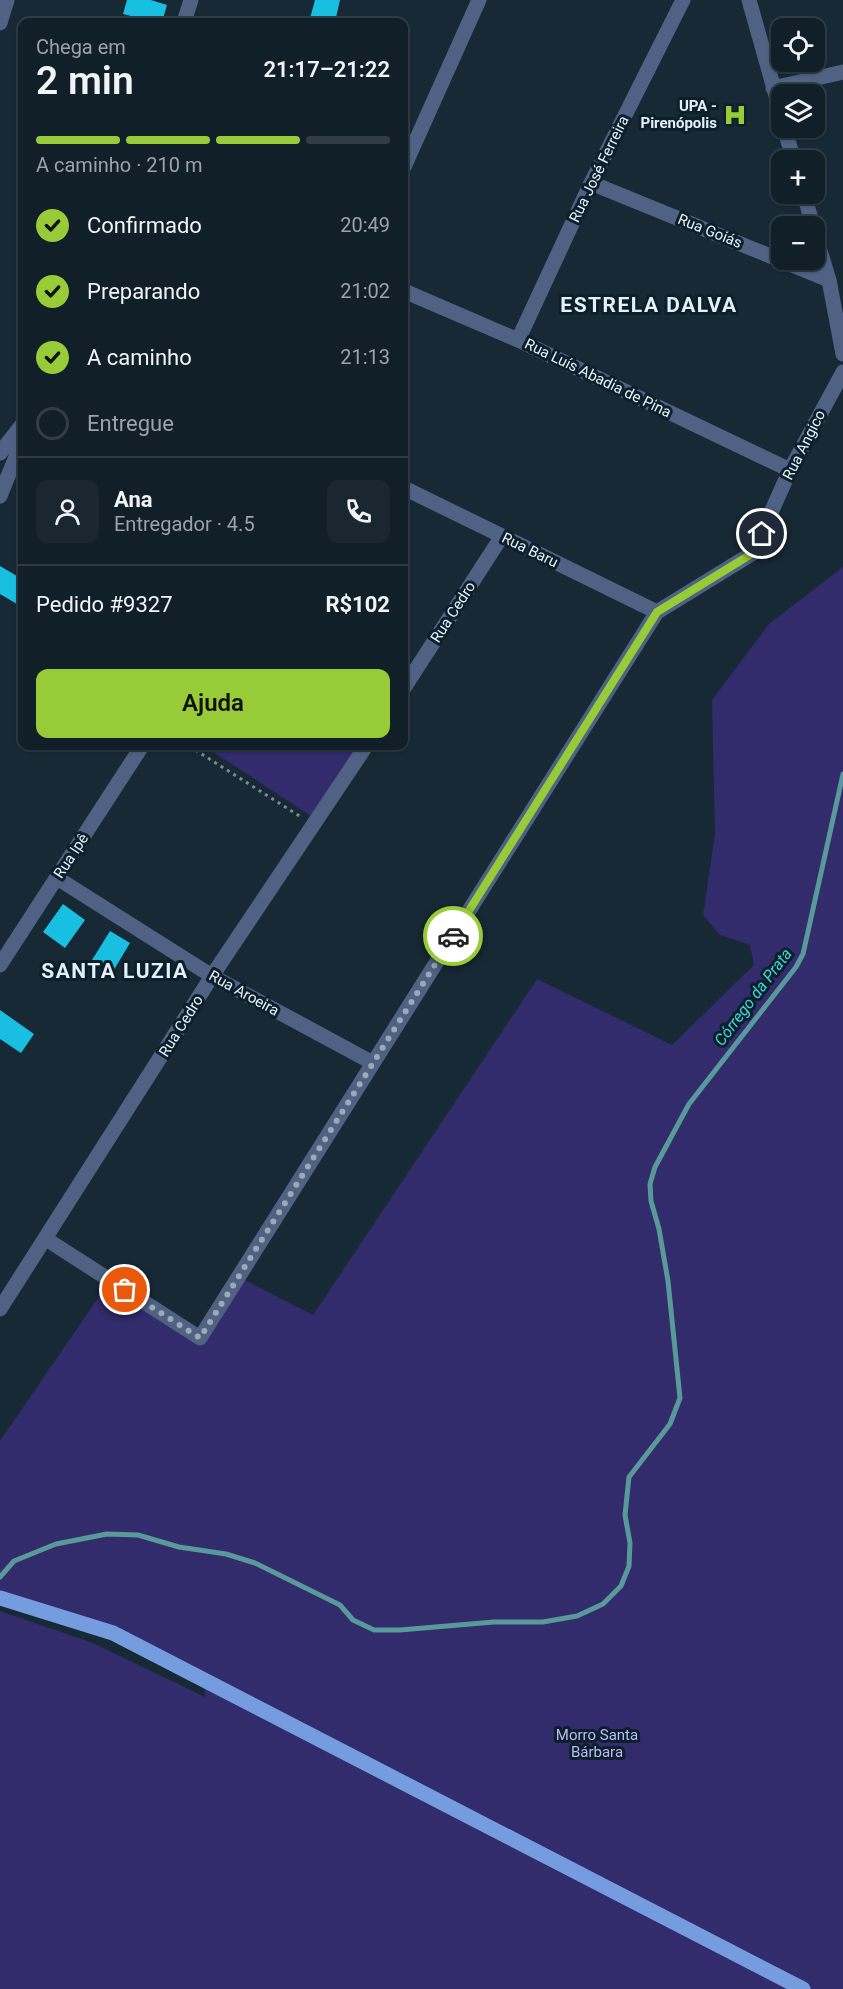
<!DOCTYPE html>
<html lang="pt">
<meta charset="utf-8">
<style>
body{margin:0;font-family:Roboto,sans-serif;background:#1a2730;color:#f1f3f6;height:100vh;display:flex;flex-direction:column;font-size:22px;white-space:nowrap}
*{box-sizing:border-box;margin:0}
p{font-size:20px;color:#9ca2a8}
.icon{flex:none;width:33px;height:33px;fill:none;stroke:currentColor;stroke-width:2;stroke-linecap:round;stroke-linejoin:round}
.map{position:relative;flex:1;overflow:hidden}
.details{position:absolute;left:18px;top:18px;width:390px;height:732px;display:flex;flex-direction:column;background:#111f28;border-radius:12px;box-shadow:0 2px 4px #0004,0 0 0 2px #303d45}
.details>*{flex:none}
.tools{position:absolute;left:771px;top:18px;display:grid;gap:12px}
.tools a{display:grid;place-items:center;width:54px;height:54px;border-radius:12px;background:#111f28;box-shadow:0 2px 4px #0004,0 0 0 2px #303d45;font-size:30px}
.pin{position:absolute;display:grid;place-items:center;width:51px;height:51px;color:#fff;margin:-26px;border:3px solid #fff;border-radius:50%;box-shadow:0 2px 6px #0007}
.courier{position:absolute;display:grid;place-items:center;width:60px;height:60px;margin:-30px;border:4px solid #97cc38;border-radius:50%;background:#fff;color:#222;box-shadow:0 2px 8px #0007}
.head em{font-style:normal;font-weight:600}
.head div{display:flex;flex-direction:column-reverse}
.head{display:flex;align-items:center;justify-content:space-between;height:102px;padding:0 18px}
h1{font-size:39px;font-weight:600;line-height:45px}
.bar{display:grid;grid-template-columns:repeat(4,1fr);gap:9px 6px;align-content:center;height:72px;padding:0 18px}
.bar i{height:8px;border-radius:4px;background:#303d45}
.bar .active{background:#97cc38}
.bar p{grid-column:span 4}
.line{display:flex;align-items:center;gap:15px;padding:0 18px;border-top:2px solid #303d45}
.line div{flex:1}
.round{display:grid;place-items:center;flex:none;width:63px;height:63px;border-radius:12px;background:#1a2730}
ol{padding:0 18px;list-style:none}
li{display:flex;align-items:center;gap:18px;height:66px}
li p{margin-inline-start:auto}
li .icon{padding:6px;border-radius:50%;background:#97cc38;color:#111;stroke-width:4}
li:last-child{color:#9ca2a8}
li i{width:33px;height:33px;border:3px solid #303d45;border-radius:50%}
.cta{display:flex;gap:12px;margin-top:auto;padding:12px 18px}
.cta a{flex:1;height:69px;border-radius:12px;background:#97cc38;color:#111;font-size:24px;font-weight:600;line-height:69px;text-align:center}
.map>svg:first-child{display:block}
.green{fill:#322b6c}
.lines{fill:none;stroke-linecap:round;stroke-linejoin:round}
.stream{stroke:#59989b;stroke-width:5}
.building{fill:#18bfe0}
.path{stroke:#7b8a94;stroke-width:3;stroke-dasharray:3 4.5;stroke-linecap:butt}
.minor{stroke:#4f6283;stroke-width:15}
.major{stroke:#769ce0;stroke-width:15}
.done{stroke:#9caab4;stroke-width:6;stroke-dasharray:0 10.8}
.route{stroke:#97cc38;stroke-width:8}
.labels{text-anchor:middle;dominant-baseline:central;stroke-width:6;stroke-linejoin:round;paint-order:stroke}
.poi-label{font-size:15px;font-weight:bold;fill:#e4f0f8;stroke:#0d1f2b;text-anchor:end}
.street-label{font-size:15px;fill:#e4f0f8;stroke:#0d1f2b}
.park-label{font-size:15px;fill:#b9b9fd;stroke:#0d1f2b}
.water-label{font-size:16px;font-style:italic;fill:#3adbda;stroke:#0d1f2b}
.district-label{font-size:21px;font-weight:bold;letter-spacing:1.5px;fill:#e4f0f8;stroke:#0d1f2b}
</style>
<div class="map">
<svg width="843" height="1989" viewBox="0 0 843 1989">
<rect width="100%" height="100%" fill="#172935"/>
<!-- green -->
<path class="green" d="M843 567V1989H0V1611L93 1643 205 1697 204 1679 114 1632 0 1596V1441L107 1285 203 1343 243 1279 313 1315 537 979 672 1045 754 965 750 945 720 935 703 915 715 834 712 700 769 624Z
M209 746H358L314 818 207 748Z"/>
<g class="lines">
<!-- stream -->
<path class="stream" d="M0 1577 14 1561 56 1544 107 1534 138 1535 179 1547 226 1554 255 1563 340 1605 353 1620 374 1630H400L494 1622H543L577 1616 603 1604 621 1586 629 1566 630 1543 625 1515 629 1477 670 1424 680 1398 668 1281 659 1229 651 1201 650 1184 655 1167 689 1104 796 967 803 954 843 774"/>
</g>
<!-- building -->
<path class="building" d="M127 0H151L167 5 162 22H129L131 16 123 14Z
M315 0H340L335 22H309Z
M0 566 22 579V607L0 594Z
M63 904 85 920 65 948 43 932Z
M110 931 130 943 112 973 92 960Z
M0 1010 34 1034 21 1053 0 1039Z"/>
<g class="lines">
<!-- path -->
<path class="path" d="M189 746 301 817"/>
<!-- minor -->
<path class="minor" d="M749 0 782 117
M184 22 191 0
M0 23 7 0
M773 88 843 72
M784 128 794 160
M404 167 479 0
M591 183 829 280
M804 194 813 226
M814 231 829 280 843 354
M404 291 518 340 790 470
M518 340 591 183 683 0
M0 453 22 425
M404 488 657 612
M0 496 22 442
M404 688 502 536
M57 878 212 976 373 1063
M0 965 142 746
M46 1239 200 1338 657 612 753 553 790 470 843 372
M0 1309 212 976 366 746"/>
<!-- major -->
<path class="major" d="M0 1598 113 1633 803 1989"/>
</g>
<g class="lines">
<!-- done -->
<path class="done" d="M125 1290 200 1338 453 936"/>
<!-- route -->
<path class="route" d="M453 936 657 612 753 553 762 534"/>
</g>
<!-- icons -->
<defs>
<g id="hospital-bare" transform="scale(1.8)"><path d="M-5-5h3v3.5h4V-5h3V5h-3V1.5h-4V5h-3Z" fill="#97cc38" stroke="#0d1f2b" stroke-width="2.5" paint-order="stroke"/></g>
</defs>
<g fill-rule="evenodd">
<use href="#hospital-bare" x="735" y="115"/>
</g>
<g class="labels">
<!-- poi labels -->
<g class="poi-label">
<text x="717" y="106">UPA -<tspan x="717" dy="17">Pirenópolis</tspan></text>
</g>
<!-- street labels -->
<g class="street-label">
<text transform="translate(599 169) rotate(-64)">Rua José Ferreira</text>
<text transform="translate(710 231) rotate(22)">Rua Goiás</text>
<text transform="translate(598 378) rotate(26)">Rua Luís Abadia de Pina</text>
<text transform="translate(804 445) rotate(-63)">Rua Angico</text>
<text transform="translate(530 550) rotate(26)">Rua Baru</text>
<text transform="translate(453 612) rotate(-57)">Rua Cedro</text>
<text transform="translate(71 856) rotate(-57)">Rua Ipê</text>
<text transform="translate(244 993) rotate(29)">Rua Aroeira</text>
<text transform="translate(181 1026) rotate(-58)">Rua Cedro</text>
</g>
<!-- park labels -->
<g class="park-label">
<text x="597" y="1735">Morro Santa<tspan x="597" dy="17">Bárbara</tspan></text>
</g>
<!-- water labels -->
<g class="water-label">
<text transform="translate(753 997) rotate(-53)">Córrego da Prata</text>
</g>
<!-- district labels -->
<g class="district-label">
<text x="649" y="305">ESTRELA DALVA</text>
<text x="115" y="971">SANTA LUZIA</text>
</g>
</g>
</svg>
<div class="tools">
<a><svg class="icon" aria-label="locate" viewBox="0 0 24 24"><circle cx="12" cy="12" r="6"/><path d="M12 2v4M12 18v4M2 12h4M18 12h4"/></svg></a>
<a><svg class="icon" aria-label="layers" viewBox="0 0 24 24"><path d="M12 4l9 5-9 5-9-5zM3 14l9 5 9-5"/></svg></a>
<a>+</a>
<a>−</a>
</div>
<div class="pin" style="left:125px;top:1290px;background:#ea580c"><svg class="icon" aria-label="bag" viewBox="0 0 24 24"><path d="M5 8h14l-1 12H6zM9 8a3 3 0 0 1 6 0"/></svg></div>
<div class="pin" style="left:762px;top:534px;background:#1f2937"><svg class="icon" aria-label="home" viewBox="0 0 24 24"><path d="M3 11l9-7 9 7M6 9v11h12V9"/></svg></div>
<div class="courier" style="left:453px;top:936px"><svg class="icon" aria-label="car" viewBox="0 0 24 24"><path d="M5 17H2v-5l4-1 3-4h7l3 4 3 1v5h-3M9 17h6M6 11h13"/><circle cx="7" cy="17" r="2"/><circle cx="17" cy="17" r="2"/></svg></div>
<section class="details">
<div class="head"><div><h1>2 min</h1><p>Chega em</p></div><em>21:17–21:22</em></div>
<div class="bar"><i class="active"></i><i class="active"></i><i class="active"></i><i></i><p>A caminho · 210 m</p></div>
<ol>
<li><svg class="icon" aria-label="check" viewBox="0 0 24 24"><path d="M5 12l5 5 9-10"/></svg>Confirmado<p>20:49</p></li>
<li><svg class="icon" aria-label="check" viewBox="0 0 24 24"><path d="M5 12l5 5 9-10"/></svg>Preparando<p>21:02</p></li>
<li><svg class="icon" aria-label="check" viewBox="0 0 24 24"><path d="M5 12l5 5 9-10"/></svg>A caminho<p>21:13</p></li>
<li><i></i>Entregue</li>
</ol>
<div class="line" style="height:108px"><a class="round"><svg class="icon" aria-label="person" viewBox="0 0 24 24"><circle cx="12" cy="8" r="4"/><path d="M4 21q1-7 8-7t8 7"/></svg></a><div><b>Ana</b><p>Entregador · 4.5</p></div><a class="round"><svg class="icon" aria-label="phone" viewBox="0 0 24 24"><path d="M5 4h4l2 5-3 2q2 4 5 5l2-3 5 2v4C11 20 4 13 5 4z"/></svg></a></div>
<div class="line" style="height:78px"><div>Pedido #9327</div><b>R$102</b></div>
<div class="cta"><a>Ajuda</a></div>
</section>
</div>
